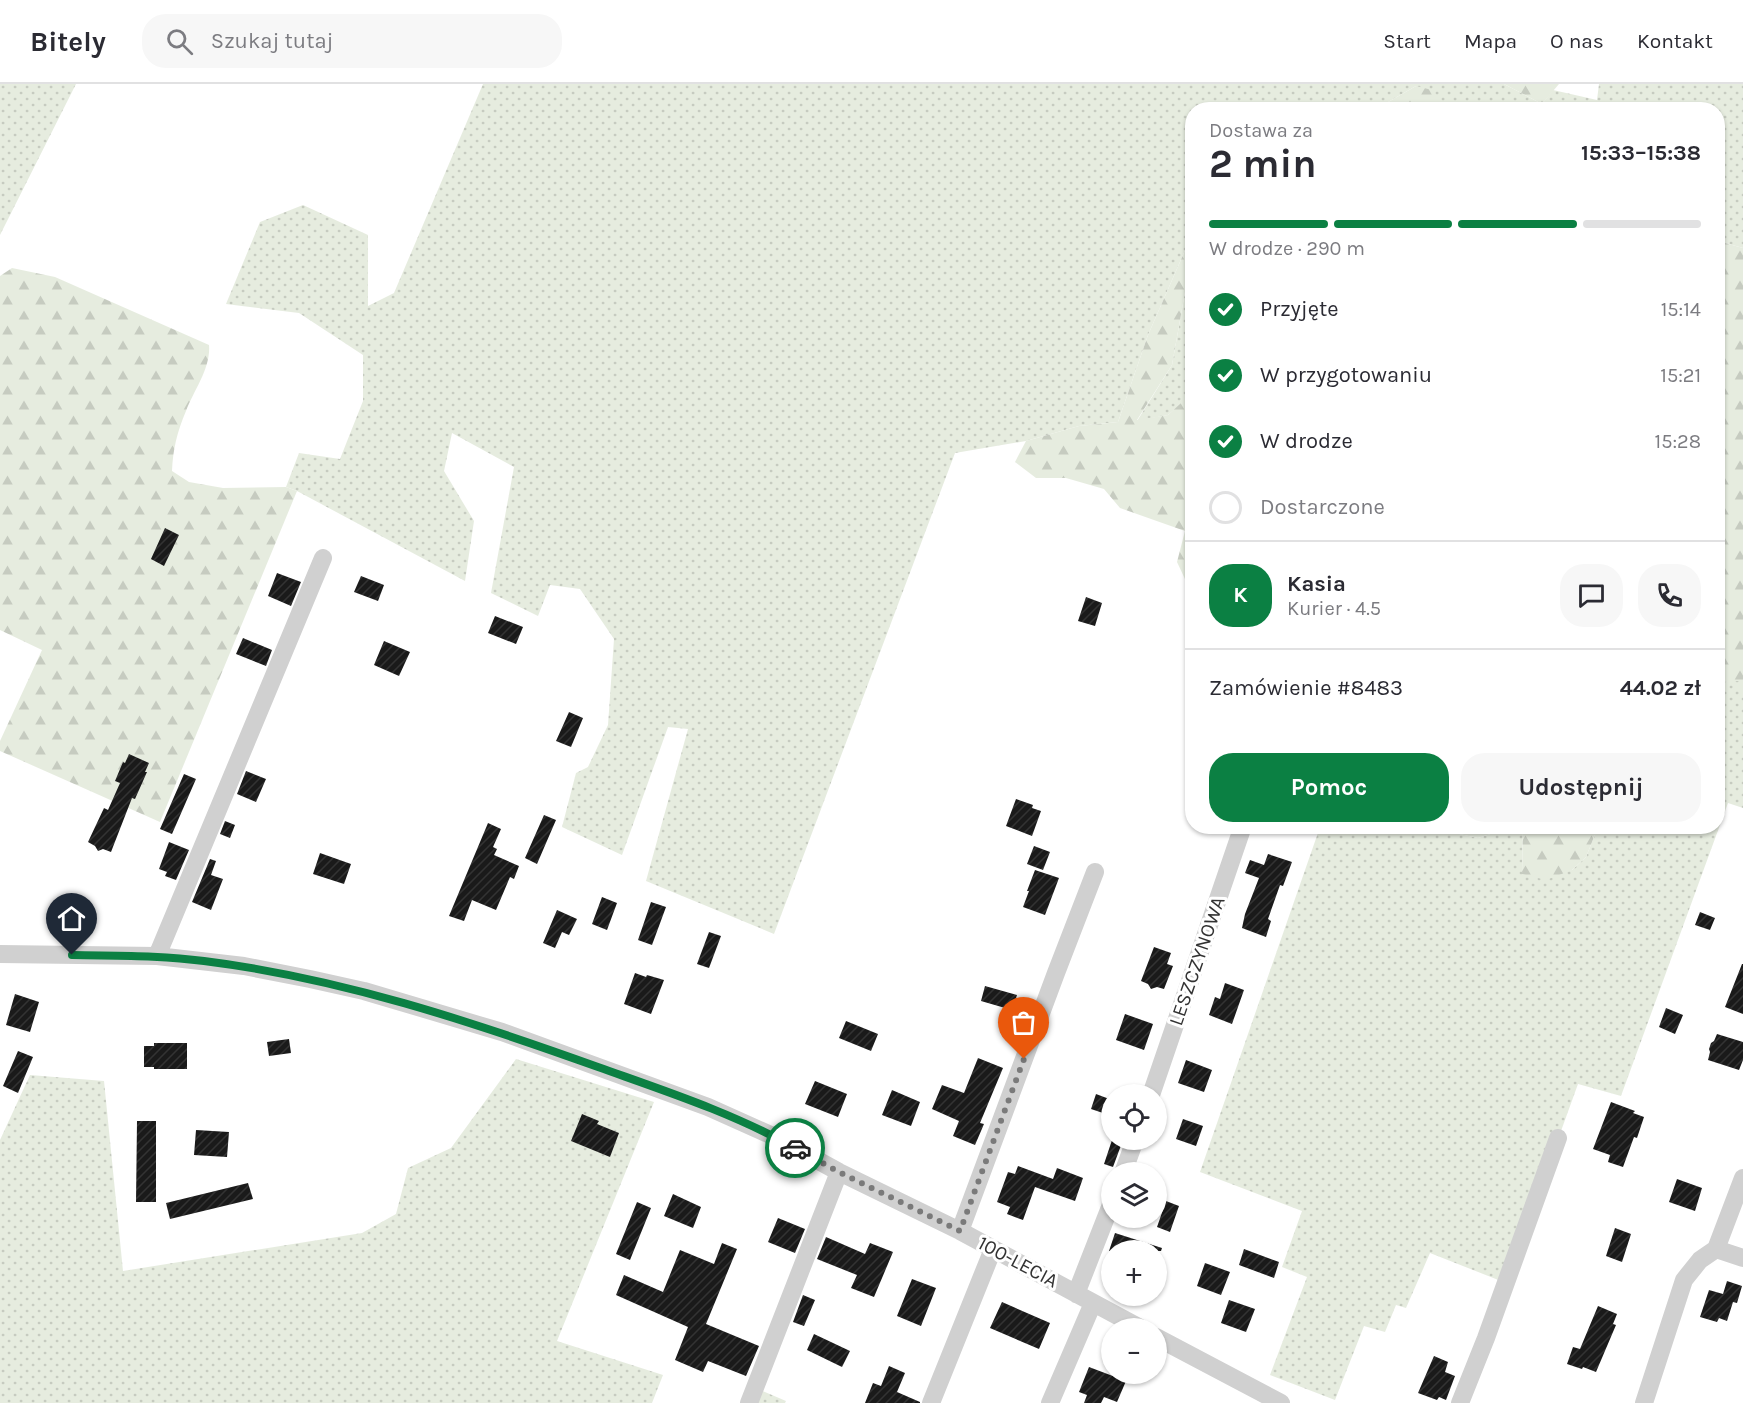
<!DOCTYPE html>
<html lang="pl">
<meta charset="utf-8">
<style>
body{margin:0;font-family:Karla,sans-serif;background:#f7f7f7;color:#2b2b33;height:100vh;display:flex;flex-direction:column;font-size:22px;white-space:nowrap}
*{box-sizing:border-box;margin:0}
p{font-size:20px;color:#7c7c81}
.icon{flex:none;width:33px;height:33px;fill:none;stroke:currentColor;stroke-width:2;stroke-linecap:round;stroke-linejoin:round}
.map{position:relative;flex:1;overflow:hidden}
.details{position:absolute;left:1185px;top:18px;width:540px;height:732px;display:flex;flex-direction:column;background:#fff;border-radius:24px;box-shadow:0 2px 4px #0004}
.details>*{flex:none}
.buttons{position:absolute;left:1101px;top:1000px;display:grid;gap:12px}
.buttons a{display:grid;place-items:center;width:66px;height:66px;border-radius:50%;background:#fff;box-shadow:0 2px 4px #0004;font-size:30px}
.pin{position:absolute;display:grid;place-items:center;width:51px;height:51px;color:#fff;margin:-62px -26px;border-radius:50% 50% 50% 0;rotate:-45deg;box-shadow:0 0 6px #0007}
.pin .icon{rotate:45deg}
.courier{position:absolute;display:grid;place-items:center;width:60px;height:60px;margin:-30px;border:4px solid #0b8043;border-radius:50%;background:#fff;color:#222;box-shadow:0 2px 8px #0007}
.headline em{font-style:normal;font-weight:700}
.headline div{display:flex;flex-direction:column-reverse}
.headline{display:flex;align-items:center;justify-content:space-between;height:102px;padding:0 24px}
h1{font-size:39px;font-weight:700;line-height:45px}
.bar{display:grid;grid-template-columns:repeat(4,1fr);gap:9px 6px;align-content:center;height:72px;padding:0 24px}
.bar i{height:8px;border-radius:4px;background:#e1e1e2}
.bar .active{background:#0b8043}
.bar p{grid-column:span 4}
.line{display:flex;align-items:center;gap:15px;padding:0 24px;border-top:2px solid #e1e1e2}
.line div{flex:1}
.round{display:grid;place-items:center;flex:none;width:63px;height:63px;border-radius:24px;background:#f7f7f7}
ol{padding:0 24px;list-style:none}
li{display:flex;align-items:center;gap:18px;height:66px}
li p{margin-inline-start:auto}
li .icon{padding:6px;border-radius:50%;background:#0b8043;color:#fff;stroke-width:4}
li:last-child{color:#7c7c81}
li i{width:33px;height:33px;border:3px solid #e1e1e2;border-radius:50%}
.button{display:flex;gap:12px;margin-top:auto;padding:12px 24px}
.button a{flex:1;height:69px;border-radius:24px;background:#0b8043;color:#fff;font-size:24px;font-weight:700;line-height:69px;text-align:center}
.button a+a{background:#f7f7f7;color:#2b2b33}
header{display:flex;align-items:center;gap:36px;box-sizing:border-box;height:84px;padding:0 30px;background:#fff;border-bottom:2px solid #e1e1e2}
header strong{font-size:28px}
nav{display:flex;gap:33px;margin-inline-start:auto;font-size:21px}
.search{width:420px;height:54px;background:#f7f7f7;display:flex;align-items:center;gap:15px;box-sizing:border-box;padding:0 21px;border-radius:24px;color:#7c7c81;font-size:22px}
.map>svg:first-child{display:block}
.grass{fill:url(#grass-dots)}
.forest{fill:url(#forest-firs)}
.building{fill:url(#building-hatch)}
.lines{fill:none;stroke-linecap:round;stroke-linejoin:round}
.minor{stroke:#d0d0d0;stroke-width:18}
.done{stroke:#7a7a7a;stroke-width:6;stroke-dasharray:0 10.8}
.route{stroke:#0b8043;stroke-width:8}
.labels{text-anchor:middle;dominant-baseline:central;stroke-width:6;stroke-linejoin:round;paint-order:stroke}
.street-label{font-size:20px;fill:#333;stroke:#fff}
</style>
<header>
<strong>Bitely</strong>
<div class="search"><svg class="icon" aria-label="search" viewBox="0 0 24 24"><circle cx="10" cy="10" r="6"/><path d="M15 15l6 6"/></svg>Szukaj tutaj</div>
<nav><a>Start</a><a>Mapa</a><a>O nas</a><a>Kontakt</a></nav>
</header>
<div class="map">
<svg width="1743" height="1319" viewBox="0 0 1743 1319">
<defs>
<pattern id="grass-dots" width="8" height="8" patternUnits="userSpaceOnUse" patternTransform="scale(1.5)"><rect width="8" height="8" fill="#e6ecdf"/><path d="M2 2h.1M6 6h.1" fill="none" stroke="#c6cbc0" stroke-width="1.8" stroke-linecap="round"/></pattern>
<pattern id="forest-firs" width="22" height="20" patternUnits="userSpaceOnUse" patternTransform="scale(1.5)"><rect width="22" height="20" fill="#e6ecdf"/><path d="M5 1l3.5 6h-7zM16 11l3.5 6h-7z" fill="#c6cbc0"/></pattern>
<pattern id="building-hatch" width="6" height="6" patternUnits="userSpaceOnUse" patternTransform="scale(1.5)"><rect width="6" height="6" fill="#1a1a1a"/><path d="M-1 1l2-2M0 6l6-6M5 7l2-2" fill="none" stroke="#333"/></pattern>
</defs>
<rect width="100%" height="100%" fill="#fff"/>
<!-- grass -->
<path class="grass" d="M0 0H76L0 151Z
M483 0H1504L1542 20 1553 6 1597 16 1599 0H1743V164L1718 157V26L1432 25 1434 21 1416 2 1376 25 1192 26V154L1190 155 1148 251 1118 338 1079 342 1026 357 955 369 774 850 646 797 688 645 668 643 622 771 562 743 576 689 588 683 608 641 614 555 580 505 550 501 538 532 491 509 514 383 452 349 444 387 474 437 465 497 297 407 286 403 299 369 340 375 363 317V271L299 229 226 220 260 138 303 121 368 151V222L394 209Z
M1192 204V311L1168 331 1137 337 1172 281 1185 208Z
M1740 596 1739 612 1743 613V724L1728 719 1621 1012 1578 1000 1506 1199 1430 1169 1406 1224 1396 1221 1385 1248 1364 1242 1335 1316 1270 1291 1307 1193 1282 1183 1302 1127 1200 1088 1320 743H1448L1450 748 1478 754 1512 743H1523L1522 790 1572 786 1586 773 1598 743 1718 742V598Z
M516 975 654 1018 557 1257 663 1291 652 1319H0V1056L30 991 104 997 123 1187 362 1149 396 1130 408 1084 451 1064Z
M753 1303 786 1317 785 1319H745Z"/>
<!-- forest -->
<path class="forest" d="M1504 0H1559L1542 20Z
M1416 2 1432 6 1434 21 1432 25H1376Z
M1192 154V204L1185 208 1172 281 1137 336 1168 331 1192 309V510L1177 478 1185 447 1120 424 1104 405 1066 394H1036L1015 378 1026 357 1079 342 1118 338 1148 251 1190 155Z
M1718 157 1743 164V613H1739V597L1718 598Z
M12 184 55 193 209 261C211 284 194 306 186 327 177 348 173 365 172 387L189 398 223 404 286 403 297 407 160 738 0 667V657L42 566 0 546V192Z
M1448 743V742L1512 743 1478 754 1450 748Z
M1523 743V742L1598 743 1586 773 1572 786 1546 796 1522 790Z"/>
<!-- building -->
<path class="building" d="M165 444 179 451 164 482 151 475Z
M277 489 301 498 291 522 268 512Z
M361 492 384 501 378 517 354 508Z
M1086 513 1102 519 1095 542 1078 537Z
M495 532 523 543 516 560 488 549Z
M243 554 272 566 266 582 236 570Z
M384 557 410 568 399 592 374 581Z
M569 628 583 634 571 663 556 657Z
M129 670 149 679 145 688H147L135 715 132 714 111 768 103 765 98 767 95 762 88 758 104 724 108 726 120 699 115 697 123 678 125 679Z
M246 687 266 695 256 718 237 710Z
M184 690 196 695 172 750 160 745Z
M1016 715 1033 721 1032 724 1041 727 1032 752 1006 742Z
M544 731 556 736 537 780 525 774Z
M225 737 235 741 230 754 220 750Z
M488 739 501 745 493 763 497 765 494 771 519 782 514 795 510 793 496 826 472 816 464 837 449 832Z
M169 758 189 766 176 796 165 792 167 788 159 785Z
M1034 762 1050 768 1043 786 1027 780Z
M320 769 351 780 344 800 313 790Z
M1268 770 1292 778 1283 802 1280 801 1268 835 1271 837 1266 853 1242 844 1245 830 1259 794 1245 789 1250 776 1264 781Z
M210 775 216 777 211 791 223 795 211 826 192 818Z
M1035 786 1059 794 1045 831 1023 823 1029 807H1027Z
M602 813 617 819 607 846 592 840Z
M651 818 666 823 652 861 638 856Z
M557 826 577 835 569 851 562 848 555 864 543 859Z
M1700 828 1715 834 1710 846 1695 841Z
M709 848 721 852 709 884 697 880Z
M1154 863 1171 869 1167 880 1173 882 1164 905 1157 903 1151 905 1148 900 1141 897Z
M1742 880H1743V930L1725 923Z
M635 889 646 893 647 891 664 896 651 930 624 920Z
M1225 899 1244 906 1232 940 1209 931 1215 913 1220 915Z
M985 902 1017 911 1012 926 981 917Z
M15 910 39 918 30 948 6 941Z
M1666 924 1683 931 1675 950 1659 943Z
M1125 930 1153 940 1144 966 1116 956Z
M846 937 878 950 871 967 839 954Z
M1717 950 1743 958V976L1739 986 1708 976 1710 968 1709 965 1711 959 1714 957Z
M289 955 291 969 269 972 267 958Z
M154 959H187V985H154V983H144V962H154Z
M18 967 33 973 18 1009 3 1002Z
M978 974 1003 984 980 1039 984 1040 975 1061 953 1052 959 1037 932 1025 942 1001 964 1009Z
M1186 976 1212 986 1204 1008 1178 999Z
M815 997 847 1010 838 1033 805 1020Z
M892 1006 920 1018 911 1042 882 1031Z
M1096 1010 1112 1016V1032L1091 1025Z
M1611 1018 1635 1027 1633 1029 1644 1033 1637 1054 1634 1053 1623 1083 1608 1078 1610 1071 1593 1065Z
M582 1030 599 1037 597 1040 619 1049 610 1073 571 1057Z
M1183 1035 1203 1042 1196 1062 1176 1055Z
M137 1037H156V1118H136Z
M196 1046 229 1048 227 1073 194 1071Z
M1112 1056H1123L1113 1083 1104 1080Z
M1018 1082 1053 1095 1057 1084 1083 1094 1075 1117 1035 1103 1023 1136 1007 1130 1010 1123 997 1118 1008 1088 1015 1090Z
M1677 1095 1702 1104 1695 1127 1669 1118Z
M248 1099 253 1115 170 1135 166 1119Z
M673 1110 701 1123 693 1144 664 1132Z
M1166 1117 1179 1122 1170 1148 1157 1143Z
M637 1118 651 1124 630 1176 616 1170Z
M778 1134 805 1145 795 1169 768 1158Z
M1615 1144 1631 1150 1622 1178 1606 1172Z
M1115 1149 1162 1164 1161 1167H1109Z
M826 1153 865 1170 870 1159 893 1168 874 1213 851 1204 857 1191 817 1175Z
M722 1159 737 1165 706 1240 759 1262 746 1292 708 1277 703 1288 675 1276 688 1243 616 1211 624 1191 663 1208 680 1166 714 1180Z
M1244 1165 1279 1178 1274 1194 1239 1181Z
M1205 1179 1230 1188 1221 1211 1197 1202Z
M912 1195 936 1204 921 1242 897 1232Z
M1727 1197 1742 1202 1737 1219 1733 1218 1727 1237 1719 1234 1717 1238 1700 1233 1709 1206 1723 1210Z
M803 1211 815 1216 804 1242 793 1238Z
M1229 1216 1255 1225 1246 1248 1221 1239Z
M1002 1218 1050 1239 1039 1265 990 1244Z
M1598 1222 1617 1230 1613 1240 1616 1241 1596 1288 1583 1283 1582 1285 1567 1280 1573 1263 1580 1265Z
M814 1250 850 1267 842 1283 807 1266Z
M1434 1272 1448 1278 1445 1288 1455 1292 1446 1316 1439 1313 1437 1316 1418 1309Z
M889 1282 905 1289 897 1308 920 1318V1319H865L873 1299 881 1302Z
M1089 1283 1126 1297 1117 1318 1104 1313 1101 1319H1084L1087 1311 1079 1308Z"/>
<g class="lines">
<!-- minor -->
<path class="minor" d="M0 870 157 872 244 882 310 895 364 907 502 948 708 1023 775 1053 839 1088 960 1147 1142 1245
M157 872 323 474
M1151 1011 1243 742
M1123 1089 1135 1056
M960 1147 1056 889 1095 788
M1716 1165 1743 1174
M1076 1210 1112 1118
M1156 1253 1281 1319
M749 1319 839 1088
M931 1319 993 1165
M1050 1319 1093 1219
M1460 1319 1486 1254 1558 1054
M1644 1319 1684 1196 1700 1176 1716 1165 1743 1094"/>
</g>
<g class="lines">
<!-- done -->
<path class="done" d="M795 1064 839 1088 960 1147 1024 975"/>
<!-- route -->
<path class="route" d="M72 871C116 872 160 871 204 877 340 894 470 937 598 983 665 1007 733 1029 795 1064"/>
</g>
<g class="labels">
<!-- street labels -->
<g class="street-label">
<text transform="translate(1197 877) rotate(-71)">LESZCZYNOWA</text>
<text transform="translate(1018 1178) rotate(28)">100-LECIA</text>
</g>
</g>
</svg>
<div class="buttons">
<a><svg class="icon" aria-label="locate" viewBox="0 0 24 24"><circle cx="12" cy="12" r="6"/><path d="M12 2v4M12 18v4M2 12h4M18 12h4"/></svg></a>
<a><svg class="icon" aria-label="layers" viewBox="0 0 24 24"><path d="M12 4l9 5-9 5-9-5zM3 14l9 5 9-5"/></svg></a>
<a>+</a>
<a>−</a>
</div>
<div class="pin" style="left:1024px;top:975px;background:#ea580c"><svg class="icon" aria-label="bag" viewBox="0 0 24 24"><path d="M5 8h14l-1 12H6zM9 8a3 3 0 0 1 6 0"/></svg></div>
<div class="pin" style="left:72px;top:871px;background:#1f2937"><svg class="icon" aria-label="home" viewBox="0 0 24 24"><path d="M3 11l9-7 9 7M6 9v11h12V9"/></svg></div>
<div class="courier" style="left:795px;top:1064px"><svg class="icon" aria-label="car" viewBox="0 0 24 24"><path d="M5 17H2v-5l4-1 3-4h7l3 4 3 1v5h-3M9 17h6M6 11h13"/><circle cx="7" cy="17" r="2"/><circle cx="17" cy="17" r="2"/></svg></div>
<section class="details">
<div class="headline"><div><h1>2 min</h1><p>Dostawa za</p></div><em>15:33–15:38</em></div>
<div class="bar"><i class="active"></i><i class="active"></i><i class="active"></i><i></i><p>W drodze · 290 m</p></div>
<ol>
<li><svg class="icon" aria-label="check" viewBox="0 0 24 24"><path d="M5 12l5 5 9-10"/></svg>Przyjęte<p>15:14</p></li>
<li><svg class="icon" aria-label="check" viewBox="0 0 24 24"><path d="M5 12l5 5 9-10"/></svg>W przygotowaniu<p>15:21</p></li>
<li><svg class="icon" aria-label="check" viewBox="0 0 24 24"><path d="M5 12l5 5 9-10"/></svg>W drodze<p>15:28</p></li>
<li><i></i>Dostarczone</li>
</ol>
<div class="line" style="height:108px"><b class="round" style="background:#0b8043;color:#fff">K</b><div><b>Kasia</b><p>Kurier · 4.5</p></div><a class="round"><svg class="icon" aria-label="chat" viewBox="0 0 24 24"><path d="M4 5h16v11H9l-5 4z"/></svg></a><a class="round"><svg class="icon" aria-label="phone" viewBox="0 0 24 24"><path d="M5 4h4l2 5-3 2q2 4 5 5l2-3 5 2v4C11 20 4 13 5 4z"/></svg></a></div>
<div class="line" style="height:78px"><div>Zamówienie #8483</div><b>44.02 zł</b></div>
<div class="button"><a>Pomoc</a><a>Udostępnij</a></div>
</section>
</div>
